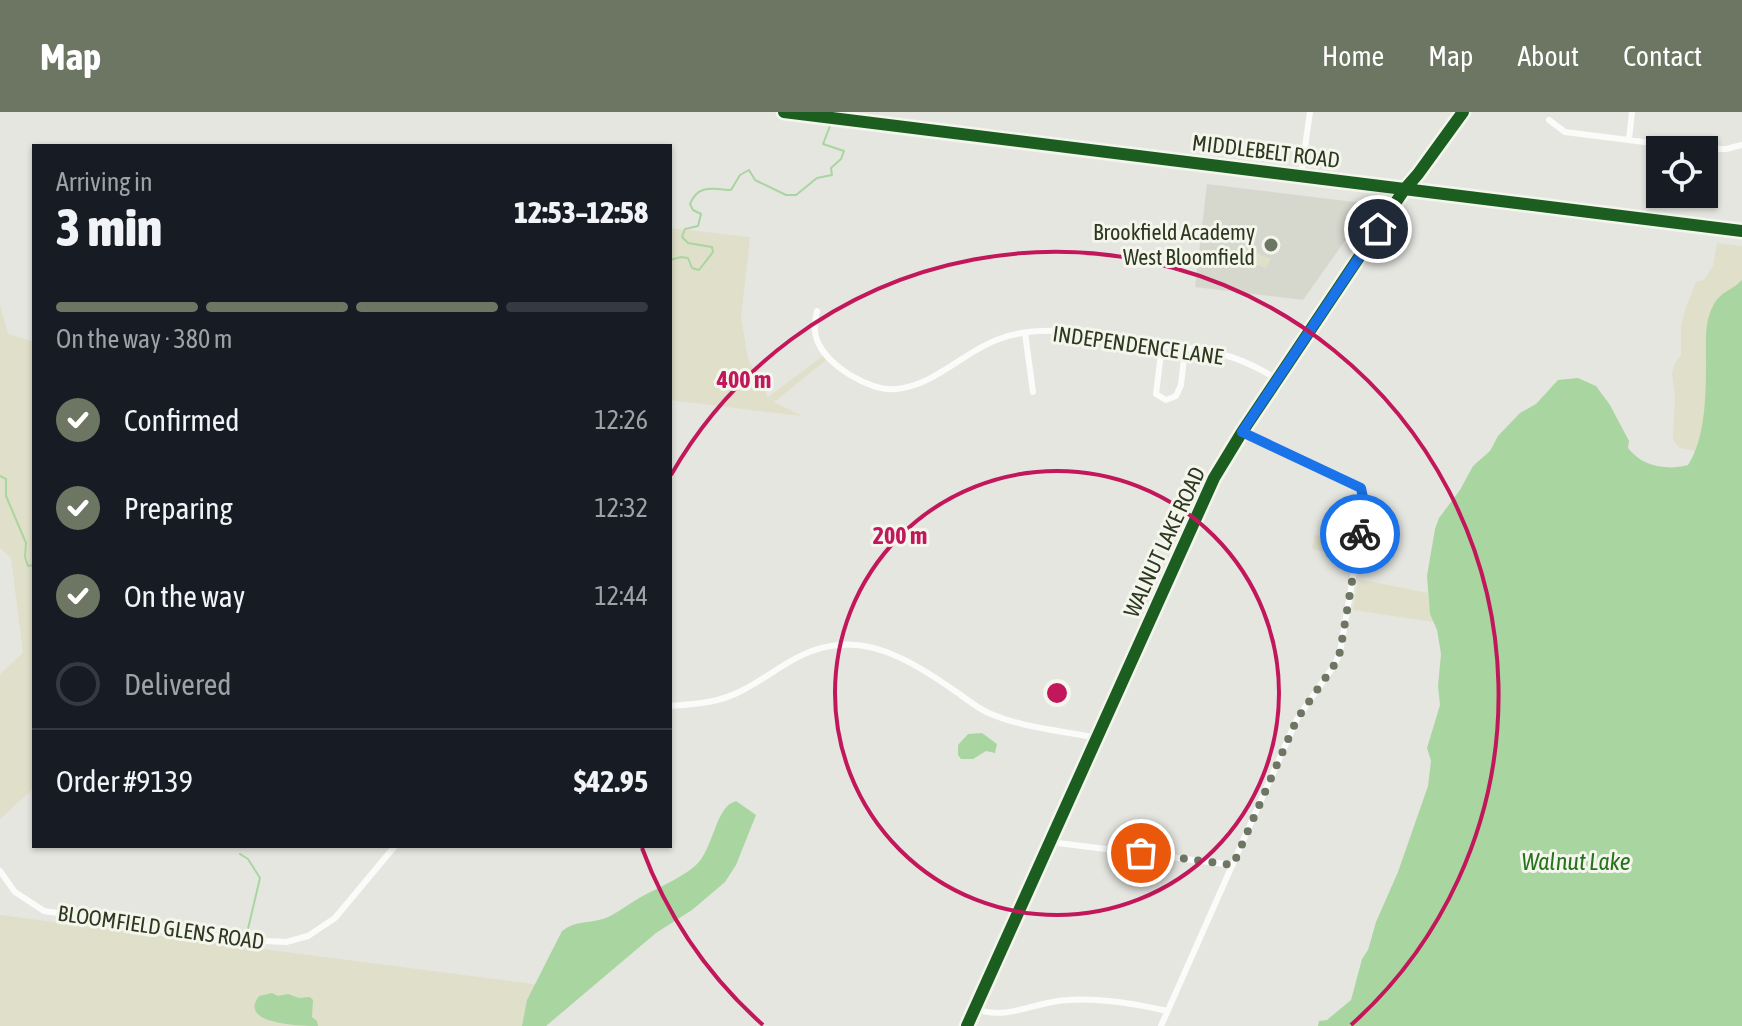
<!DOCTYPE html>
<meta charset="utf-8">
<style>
body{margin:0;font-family:"Asap Condensed",sans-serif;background:#242831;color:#f1f3f6;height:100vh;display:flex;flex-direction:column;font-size:30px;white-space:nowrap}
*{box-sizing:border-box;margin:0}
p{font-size:26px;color:#9ea1a6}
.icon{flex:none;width:44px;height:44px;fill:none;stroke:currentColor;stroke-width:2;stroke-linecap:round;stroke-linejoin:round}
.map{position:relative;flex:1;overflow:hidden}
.panel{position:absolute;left:32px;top:32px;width:640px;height:704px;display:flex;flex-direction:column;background:#171b24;border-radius:0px;box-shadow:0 2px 6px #0004}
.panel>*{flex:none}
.fabs{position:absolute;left:1646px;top:24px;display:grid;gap:16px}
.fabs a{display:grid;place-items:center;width:72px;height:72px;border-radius:0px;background:#171b24;box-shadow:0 2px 6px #0004;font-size:40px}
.pin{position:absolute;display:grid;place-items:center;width:68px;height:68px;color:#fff;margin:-34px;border:4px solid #fff;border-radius:50%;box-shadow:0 2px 8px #0007}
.courier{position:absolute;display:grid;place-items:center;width:80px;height:80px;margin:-40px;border:6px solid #1a73e8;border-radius:50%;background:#fff;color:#222;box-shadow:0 2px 10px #0007}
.headline em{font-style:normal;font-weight:800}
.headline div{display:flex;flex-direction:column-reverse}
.headline{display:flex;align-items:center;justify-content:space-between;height:136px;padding:0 24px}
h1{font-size:52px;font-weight:800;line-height:60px}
.bar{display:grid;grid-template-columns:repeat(4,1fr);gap:12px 8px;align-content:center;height:96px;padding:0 24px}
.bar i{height:10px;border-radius:6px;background:#363941}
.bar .active{background:#6d7563}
.bar p{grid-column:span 4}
.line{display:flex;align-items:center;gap:20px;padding:0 24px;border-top:2px solid #363941}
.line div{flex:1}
ol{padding:0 24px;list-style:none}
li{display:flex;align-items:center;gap:24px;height:88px}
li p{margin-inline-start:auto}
li .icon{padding:8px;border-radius:50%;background:#6d7563;color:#fff;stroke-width:4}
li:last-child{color:#9ea1a6}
li i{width:44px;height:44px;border:4px solid #363941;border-radius:50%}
header{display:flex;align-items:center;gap:48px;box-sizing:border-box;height:112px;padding:0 40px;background:#6d7563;color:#fff}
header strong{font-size:38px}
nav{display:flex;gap:44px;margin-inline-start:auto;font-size:28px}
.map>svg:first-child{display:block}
.built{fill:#d6d8ce}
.green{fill:#e0dfc9}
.water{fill:#a9d6a0}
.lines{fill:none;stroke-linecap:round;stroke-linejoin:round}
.stream{stroke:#a9d6a0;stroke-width:2}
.minor{stroke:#fbfbfa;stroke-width:6}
.tertiary{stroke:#fbfbfa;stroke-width:7}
.cycleway-casing{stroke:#f4f6ed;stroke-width:17}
.cycleway{stroke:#1b5e20;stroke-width:12}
.done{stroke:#6d7563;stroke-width:8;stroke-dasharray:0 14.4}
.route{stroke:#1a73e8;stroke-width:10}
.ring{fill:none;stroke:#c2185b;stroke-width:4}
.poi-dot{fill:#6d7563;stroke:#f4f6ed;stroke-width:3}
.labels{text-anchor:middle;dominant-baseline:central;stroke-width:6;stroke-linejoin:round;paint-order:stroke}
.street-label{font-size:22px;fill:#2d381f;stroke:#f4f6ed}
.poi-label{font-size:22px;fill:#2d381f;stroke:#f4f6ed;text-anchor:end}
.water-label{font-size:24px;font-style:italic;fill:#26731b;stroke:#f4f6ed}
.centre{fill:#c2185b;stroke:#f4f6ed;stroke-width:4}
.ring-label{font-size:24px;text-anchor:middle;font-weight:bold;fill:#c2185b;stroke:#f4f6ed;stroke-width:6;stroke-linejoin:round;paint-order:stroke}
</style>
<header>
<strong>Map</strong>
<nav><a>Home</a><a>Map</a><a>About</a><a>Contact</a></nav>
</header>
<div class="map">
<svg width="1742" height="914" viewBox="0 0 1742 914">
<rect width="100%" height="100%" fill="#e5e6e0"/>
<!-- built -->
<path class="built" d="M1207 72 1371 92 1303 188 1195 175Z"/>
<!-- green -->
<path class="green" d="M670 116 750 125 741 205 748 247 768 285 823 244 826 248 774 290 802 304 670 288Z
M1717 131 1742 134V347L1680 336 1673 328 1675 285 1672 261 1675 251 1681 243V214L1685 198 1696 170 1704 168 1713 154Z
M1239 134 1271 147 1266 156 1239 146Z
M0 193 8 222 34 230V676L0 707V562L23 541 11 446 0 436Z
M1315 423 1348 430 1345 444 1312 437Z
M1358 467 1428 481 1433 510 1353 498Z
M0 803 548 874 543 914H0Z"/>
<!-- water -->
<path class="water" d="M1742 168V914H1318L1319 909 1327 908 1351 888 1362 847 1368 838 1376 810 1398 760 1428 674 1431 649 1427 636 1440 593 1438 574 1441 542 1437 518 1430 502 1427 464 1435 417 1439 406 1460 378 1473 354 1490 339 1498 324 1520 301 1536 292 1558 268 1578 266 1596 274 1610 293 1629 329 1628 336C1641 354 1667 359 1688 353 1706 326 1706 280 1706 248 1706 228 1704 210 1714 192 1721 179 1733 178 1742 168Z
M982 621 997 632 995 641 986 639 973 647H961L958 643V633L968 622Z
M736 689 756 703 736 753 725 770 692 798 656 821 546 914H522L527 888 562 819C574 809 589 811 603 807 617 802 628 792 641 785 659 775 678 768 695 754 714 738 715 694 736 689Z
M272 881 278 884 288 882 299 886 310 885 313 888 312 905 317 909 318 914C303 914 237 913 259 884Z"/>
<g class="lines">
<!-- stream -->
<path class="stream" d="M837 0 838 1
M670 148 681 145 688 146 692 156 699 158 713 140 712 135 688 131 682 125 685 117 698 114 701 102 693 98 690 92C698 72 713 77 731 78L740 63 749 58 755 68 786 83H796L817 66 832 63 831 56 841 47 844 39 823 32 830 14
M0 364 6 367V384L26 431 25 445 28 454 34 453
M234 734 235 735
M240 742 248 747 260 766 247 821"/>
<!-- minor -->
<path class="minor" d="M1549 8 1565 20 1700 37H1726L1742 33
M1629 27 1632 0
M1301 63 1310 0
M817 199C815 209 813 218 817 228 826 253 870 280 896 277 936 273 963 240 999 227 1047 209 1101 225 1149 232 1173 235 1199 236 1221 242 1242 247 1259 256 1277 267
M1025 221 1033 280
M1162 233 1156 282 1166 288 1176 284 1181 273 1185 237
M670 594C694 592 719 591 741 579 775 562 799 536 839 533 881 529 922 556 955 579 967 587 978 597 991 602 1024 616 1063 619 1098 626
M1050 730 1233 753
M0 759 15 780 44 799 243 828 286 830 308 824 335 806 395 734
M976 897C1007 909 1037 889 1068 888 1099 886 1136 892 1167 899
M1161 914 1297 607 1335 552 1340 540 1365 395 1361 376 1352 370 1242 320"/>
<!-- tertiary -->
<path class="tertiary" d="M784 0 1742 119
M967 914 1214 366 1242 320 1404 78 1418 62 1463 0"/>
<!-- cycleway casing -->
<g class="cycleway-casing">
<path id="cycleway" d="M784 0 1742 119
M967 914 1214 366 1242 320 1404 78 1418 62 1463 0"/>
</g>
<!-- cycleway -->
<use href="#cycleway" class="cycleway"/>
</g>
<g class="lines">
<!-- done -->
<path class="done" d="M1141 741 1233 753 1297 607 1335 552 1340 540 1360 422"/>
<!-- route -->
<path class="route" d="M1360 422 1365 395 1361 376 1242 320 1378 117"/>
</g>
<!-- distance rings -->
<g class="ring">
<circle cx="1057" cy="581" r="222"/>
<path d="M763 913A443 443 0 0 1 642 736M671 363A443 443 0 1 1 1351 913"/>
</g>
<!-- markers -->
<circle class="poi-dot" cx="1271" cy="133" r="8"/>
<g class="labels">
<!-- street labels -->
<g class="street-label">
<text transform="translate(1266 39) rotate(7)">MIDDLEBELT ROAD</text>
<text transform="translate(1138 233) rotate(8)">INDEPENDENCE LANE</text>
<text transform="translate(1164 430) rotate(-65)">WALNUT LAKE ROAD</text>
<text transform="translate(161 815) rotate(8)">BLOOMFIELD GLENS ROAD</text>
</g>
<!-- poi labels -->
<g class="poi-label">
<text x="1255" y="120">Brookfield Academy<tspan x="1255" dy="25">West Bloomfield</tspan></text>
</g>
<!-- water labels -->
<g class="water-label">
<text x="1576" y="749">Walnut Lake</text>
</g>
</g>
<circle cx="1057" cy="581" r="12" class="centre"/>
<g class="ring-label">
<text x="744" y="276">400 m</text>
<text x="900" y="432">200 m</text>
</g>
</svg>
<div class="fabs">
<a><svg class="icon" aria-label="locate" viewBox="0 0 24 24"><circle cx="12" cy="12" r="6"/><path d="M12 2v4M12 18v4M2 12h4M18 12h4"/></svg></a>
</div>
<div class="pin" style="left:1141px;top:741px;background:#ea580c"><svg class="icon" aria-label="bag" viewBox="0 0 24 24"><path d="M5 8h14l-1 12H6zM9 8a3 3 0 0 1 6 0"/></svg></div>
<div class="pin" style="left:1378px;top:117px;background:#1f2937"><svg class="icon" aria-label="home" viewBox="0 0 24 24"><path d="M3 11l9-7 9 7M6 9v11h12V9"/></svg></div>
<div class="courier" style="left:1360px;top:422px"><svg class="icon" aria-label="bike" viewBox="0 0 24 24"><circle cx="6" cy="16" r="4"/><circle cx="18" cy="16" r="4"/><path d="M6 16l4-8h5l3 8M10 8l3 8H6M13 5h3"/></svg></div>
<section class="panel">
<div class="headline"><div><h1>3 min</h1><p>Arriving in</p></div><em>12:53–12:58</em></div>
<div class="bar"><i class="active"></i><i class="active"></i><i class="active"></i><i></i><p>On the way · 380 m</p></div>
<ol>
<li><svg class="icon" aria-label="check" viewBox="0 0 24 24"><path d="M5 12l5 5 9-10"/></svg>Confirmed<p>12:26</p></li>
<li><svg class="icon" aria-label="check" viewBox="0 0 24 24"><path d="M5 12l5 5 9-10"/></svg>Preparing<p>12:32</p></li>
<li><svg class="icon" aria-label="check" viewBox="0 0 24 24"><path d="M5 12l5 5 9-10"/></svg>On the way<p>12:44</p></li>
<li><i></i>Delivered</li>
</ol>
<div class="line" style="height:104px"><div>Order #9139</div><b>$42.95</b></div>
</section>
</div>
